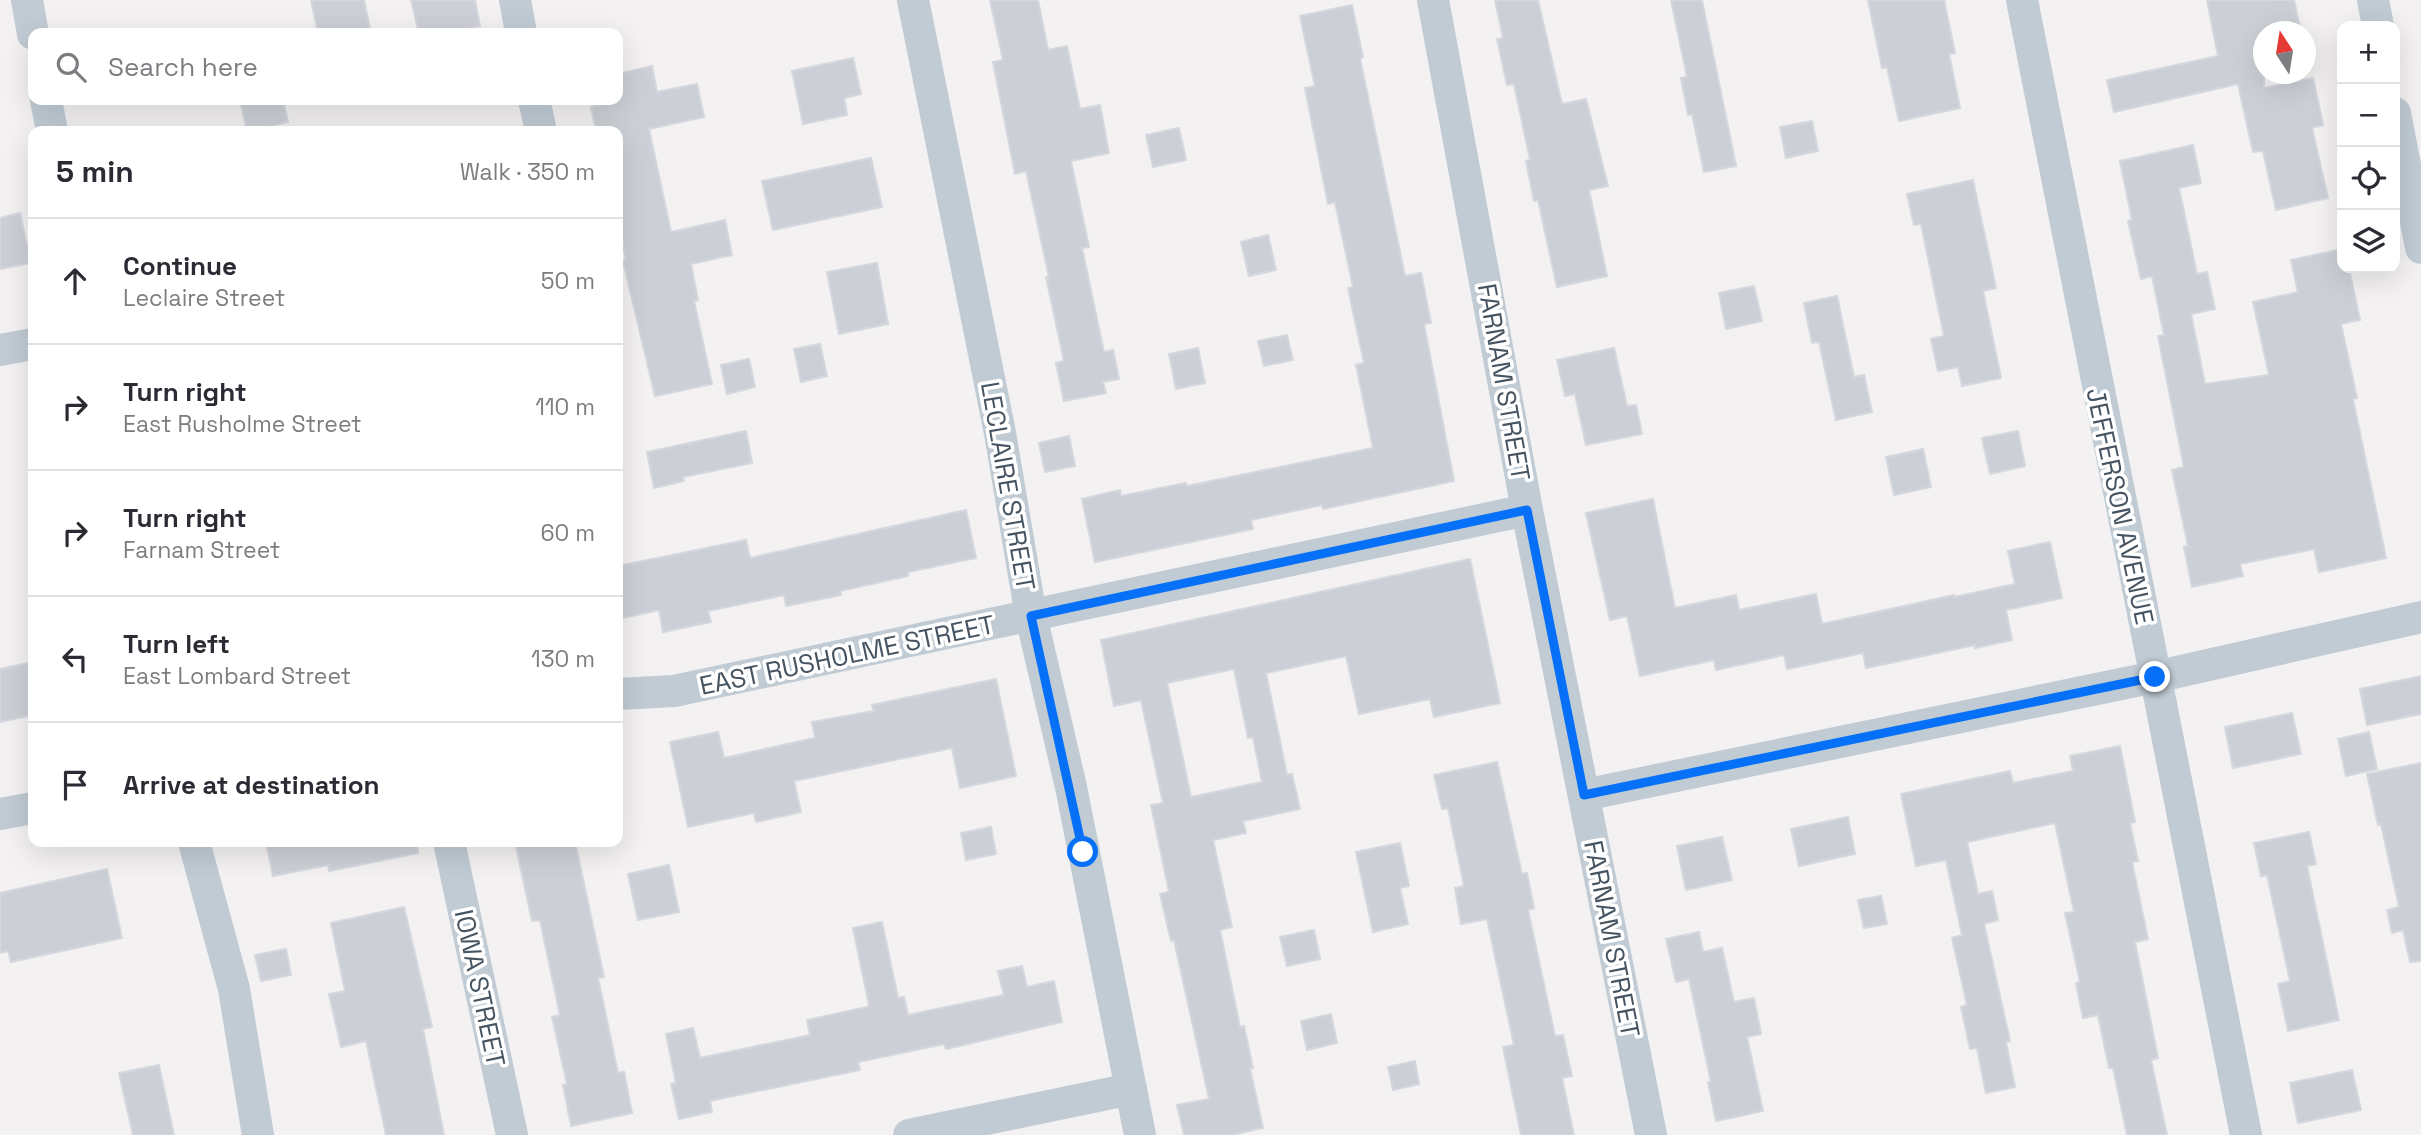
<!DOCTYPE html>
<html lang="en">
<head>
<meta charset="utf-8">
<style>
  body { margin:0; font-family:"Space Grotesk",sans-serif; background:#f2f2f3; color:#2b2b33 }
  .controls { position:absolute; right:21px; top:21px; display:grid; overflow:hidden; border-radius:14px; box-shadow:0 7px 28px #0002 }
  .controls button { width:63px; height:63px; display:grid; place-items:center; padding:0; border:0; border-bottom:2px solid #e1e1e2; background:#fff; color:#2b2b33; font:35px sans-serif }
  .compass { position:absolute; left:2253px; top:21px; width:63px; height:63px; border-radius:50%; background:#fff; box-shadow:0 7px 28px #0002; rotate:348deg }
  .stop { position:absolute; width:21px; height:21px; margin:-16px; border:5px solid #0670f8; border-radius:50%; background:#fff }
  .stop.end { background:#0670f8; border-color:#fff; box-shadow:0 2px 7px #0008 }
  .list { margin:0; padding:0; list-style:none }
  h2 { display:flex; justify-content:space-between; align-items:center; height:91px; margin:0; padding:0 28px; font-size:30px }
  h2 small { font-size:23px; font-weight:400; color:#7c7c81 }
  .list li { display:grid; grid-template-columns:46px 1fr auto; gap:21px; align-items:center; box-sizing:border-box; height:126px; padding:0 28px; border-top:2px solid #e1e1e2 }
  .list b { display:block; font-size:26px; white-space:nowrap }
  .list p { margin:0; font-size:23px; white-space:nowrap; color:#7c7c81 }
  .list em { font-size:23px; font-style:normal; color:#7c7c81 }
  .icon { flex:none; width:38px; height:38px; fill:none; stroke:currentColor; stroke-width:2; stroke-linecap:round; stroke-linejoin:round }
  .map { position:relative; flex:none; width:2421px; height:1135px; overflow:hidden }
  .search { position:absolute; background:#fff; box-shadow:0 7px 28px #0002; left:28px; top:28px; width:595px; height:77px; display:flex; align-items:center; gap:18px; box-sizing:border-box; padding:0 24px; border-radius:14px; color:#7c7c81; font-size:26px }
  .panel { position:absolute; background:#fff; box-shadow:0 7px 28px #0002; left:28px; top:126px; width:595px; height:721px; border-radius:14px }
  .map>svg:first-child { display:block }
  .building { fill:#ccd0d6; stroke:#d4d7dd; stroke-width:2; fill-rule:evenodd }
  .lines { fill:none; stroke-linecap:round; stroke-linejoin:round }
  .minor { stroke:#c0cbd4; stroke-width:32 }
  .route { stroke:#0670f8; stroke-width:9 }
  .labels { text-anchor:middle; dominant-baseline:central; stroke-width:7; stroke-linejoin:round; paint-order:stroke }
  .street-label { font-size:26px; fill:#465461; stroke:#fff }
</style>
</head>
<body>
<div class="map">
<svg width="2421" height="1135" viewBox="0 0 2421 1135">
  <rect width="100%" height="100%" fill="#f3f1f1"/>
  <g class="building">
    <path d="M311,0H364L371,33H318Z"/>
    <path d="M411,0H475L480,26L444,33H419Z"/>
    <path d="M990,0H1038L1048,50L1067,46L1080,109L1100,105L1109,153L1071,161L1089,247L1082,248L1104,352L1113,350L1119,379L1103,382L1106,393L1064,401L1056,363L1064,361L1046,277H1049L1026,171L1015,174L993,62L1003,60Z"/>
    <path d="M1495,0H1538L1562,104L1586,99L1608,186L1589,190L1607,276L1557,287L1538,200L1534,201L1526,161L1530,160L1514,84L1507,85L1497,39L1503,38Z"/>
    <path d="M1671,0H1702L1736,166L1704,172L1692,114L1688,115L1681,78L1687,77Z"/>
    <path d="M1868,0H1944L1955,53L1949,54L1960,108L1899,121L1887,67L1882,68Z"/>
    <path d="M2207,0H2294L2301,32H2264V88L2313,78L2323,125L2312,128L2328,198L2276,210L2263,151L2253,152L2238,84L2114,112L2107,80L2218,56Z"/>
    <path d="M1352,5L1363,57L1360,58L1405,276L1421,273L1431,323L1424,324L1454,481L1323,509L1322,505L1251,520L1253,529L1095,562L1082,499L1120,490L1121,496L1186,483L1187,486L1373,448L1356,365L1364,363L1348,288L1353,287L1335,202L1328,204L1305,88L1315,86L1300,16Z"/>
    <path d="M853,58L861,94L844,98L847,115L803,124L792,71Z"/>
    <path d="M652,66L657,92L697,84L704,117L649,129L671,232L725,220L732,255L691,264L698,300L694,301L712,384L655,396L623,261L626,260L618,220V131H596L591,107L605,104L604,100H618V74Z"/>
    <path d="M240,100H283L288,122L247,131Z"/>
    <path d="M1812,121L1818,151L1786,158L1780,127Z"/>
    <path d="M1179,128L1186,160L1153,167L1146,135Z"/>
    <path d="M2193,145L2201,183L2179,188L2197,274L2207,272L2215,309L2191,314L2205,384L2269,375L2253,302L2298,292L2291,260L2342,249V268H2349L2360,320L2341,324L2357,398L2353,399L2386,558L2319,572L2314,549L2240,564L2243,576L2192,587L2184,547L2188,546L2172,470L2184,467L2158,336L2164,335L2152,276L2141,279L2128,221L2132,220L2120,161Z"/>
    <path d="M871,158L882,207L773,230L762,181Z"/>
    <path d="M1973,180L1996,288L1983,291L2001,378L1962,386L1958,367L1938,371L1931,339L1944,336L1921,224L1914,225L1907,194Z"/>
    <path d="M20,213L31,263L0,269V218Z"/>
    <path d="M1268,235L1276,270L1249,276L1241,242Z"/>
    <path d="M877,263L888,324L839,334L827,272Z"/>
    <path d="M1754,286L1762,321L1726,329L1719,293Z"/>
    <path d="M1837,296L1854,377L1864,375L1872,412L1836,420L1819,342L1812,343L1804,303Z"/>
    <path d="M1287,335L1293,360L1264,366L1258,341Z"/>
    <path d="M820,344L827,376L801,382L794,349Z"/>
    <path d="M1198,348L1205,383L1176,389L1169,354Z"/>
    <path d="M1614,348L1627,406L1636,405L1642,434L1586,445L1575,394L1565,396L1557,360Z"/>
    <path d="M749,359L755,387L727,394L721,365Z"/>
    <path d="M746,431L752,463L683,477L684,481L654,488L647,452Z"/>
    <path d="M2018,431L2025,466L1990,474L1982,438Z"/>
    <path d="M1069,436L1075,466L1045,472L1039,443Z"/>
    <path d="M1923,449L1931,487L1894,495L1886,457Z"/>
    <path d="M1653,499L1675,608L1736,595L1739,610L1816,594L1822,624L1954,595V597L2015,584L2008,551L2050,542L2062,598L2006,610L2012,640L1975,648V645L1866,668L1863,653L1787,669L1784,655L1716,670L1714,660L1640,676L1627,616L1610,620L1586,513Z"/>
    <path d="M966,510L976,558L908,572V576L840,591L841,595L786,606L784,595L708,611L711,622L663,632L659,610L618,619V566L746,540L750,558Z"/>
    <path d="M1470,559L1500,703L1434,717L1430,699L1359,714L1346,656L1266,673L1287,775L1292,774L1300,809L1243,821L1246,833L1213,840L1232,927L1220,930L1240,1027L1244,1026L1253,1068H1250L1263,1128L1231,1135H1184L1177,1105L1209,1099L1174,940L1171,941L1160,894L1169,892L1151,805L1163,803L1141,700L1114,706L1101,640ZM1234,669L1248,738L1253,737L1262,782L1191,797L1167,683Z"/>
    <path d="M33,662V715L0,722V669Z"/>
    <path d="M2421,676V714L2367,725L2360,689Z"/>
    <path d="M996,679L1016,776L960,788L952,748L794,781L801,812L756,822L754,813L688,827L670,742L718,732L724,758L815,738L812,722L874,711L872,705Z"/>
    <path d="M2292,713L2301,754L2233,768L2225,727Z"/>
    <path d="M2369,732L2377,769L2346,776L2338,739Z"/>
    <path d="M2120,746L2135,822L2130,823L2138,861L2132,862L2148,939L2135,942L2158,1058L2151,1060L2167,1135H2127L2113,1068H2109L2098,1015L2083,1018L2076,983L2080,982L2065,913L2074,912L2055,823L1967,842L1978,894L1992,891L1998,920L1984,924L2010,1041L2006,1042L2015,1087L1986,1093L1977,1048L1970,1049L1961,1007L1967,1005L1952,938L1962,935L1946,860L1916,866L1901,794L2010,771L2013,783L2073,771L2070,756Z"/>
    <path d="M1497,762L1522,874L1527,873L1534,908L1528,910L1555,1036L1563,1035L1572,1076L1562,1078L1574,1135H1521L1503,1047L1514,1045L1487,919L1461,924L1455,888L1464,886L1448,808L1442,809L1434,775Z"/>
    <path d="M2421,763V961L2410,962L2403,930L2392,933L2387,910L2399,907L2381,824L2378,825L2367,774Z"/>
    <path d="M1848,817L1855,854L1799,866L1791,829Z"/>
    <path d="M991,827L996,854L966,860L961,833Z"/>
    <path d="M2309,832L2316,864L2307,866L2339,1020L2288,1031L2278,984L2290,981L2267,875L2261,876L2254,843Z"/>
    <path d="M1722,837L1732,880L1686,890L1677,846Z"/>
    <path d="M266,842H417L418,853L329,871L328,865L273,876Z"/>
    <path d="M515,842H575L604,977L598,978L618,1073L624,1072L632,1113L571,1126L563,1085L567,1084L552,1017L560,1015L540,920L532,921Z"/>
    <path d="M1400,843L1409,886L1400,888L1408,924L1373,932L1356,852Z"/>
    <path d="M669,865L679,912L638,920L628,874Z"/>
    <path d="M107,869L122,938L11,962L8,951L0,953V893Z"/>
    <path d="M1881,896L1887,924L1864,928L1858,900Z"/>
    <path d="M404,907L432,1027L423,1029L444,1135H386L366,1041L341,1047L329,994L345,991L331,923Z"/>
    <path d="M882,922L898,998L904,997L908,1015L1004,995L998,971L1022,966L1027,987L1054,981L1062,1022L946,1049L944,1044L858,1062L860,1070L710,1101L712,1112L679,1119L671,1084L676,1083L666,1034L693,1028L700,1058L810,1035L807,1020L867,1007L869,1005L853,928Z"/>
    <path d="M1314,930L1320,959L1287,966L1280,937Z"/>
    <path d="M1699,932L1703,952L1722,948L1734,1002L1754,998L1761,1034L1747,1037L1763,1111L1716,1121L1708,1082H1711L1689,979L1676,982L1666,939Z"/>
    <path d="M286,949L291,975L261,981L255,955Z"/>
    <path d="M1331,1014L1337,1043L1307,1050L1301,1021Z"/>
    <path d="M1415,1061L1419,1084L1393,1090L1388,1067Z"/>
    <path d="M159,1065L174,1135H133L119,1073Z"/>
    <path d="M2352,1070L2361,1110L2298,1123L2290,1083Z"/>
  </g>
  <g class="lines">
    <g class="minor">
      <path d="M27,0L33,34"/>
      <path d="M515,0L521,33"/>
      <path d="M913,0L1000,433L1031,616L1071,787L1140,1135"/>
      <path d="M1433,0L1527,510L1651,1135"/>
      <path d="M2022,0C2094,379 2171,757 2246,1135"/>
      <path d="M2373,0L2378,26"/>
      <path d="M46,100L52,131"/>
      <path d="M534,100L541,131"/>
      <path d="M2395,113L2421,248"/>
      <path d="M0,350L33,344"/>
      <path d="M618,694L674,691L1527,510"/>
      <path d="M1584,795L2155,677L2421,617"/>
      <path d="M0,814L33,808"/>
      <path d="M194,842L234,989L258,1135"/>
      <path d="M449,842L512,1135"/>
      <path d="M909,1135L1131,1089"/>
    </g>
  </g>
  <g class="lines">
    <path class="route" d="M1083,852L1031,616L1527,510L1584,795L2155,677"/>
  </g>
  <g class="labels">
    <g class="street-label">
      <text transform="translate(1504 382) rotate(80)">FARNAM STREET</text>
      <text transform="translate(1008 486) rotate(80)">LECLAIRE STREET</text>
      <text transform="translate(2120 506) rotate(78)">JEFFERSON AVENUE</text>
      <text transform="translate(847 655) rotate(-12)">EAST RUSHOLME STREET</text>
      <text transform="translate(1612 939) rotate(79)">FARNAM STREET</text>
      <text transform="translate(480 988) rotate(78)">IOWA STREET</text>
    </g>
  </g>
</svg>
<div class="controls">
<button>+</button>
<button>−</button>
<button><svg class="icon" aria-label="locate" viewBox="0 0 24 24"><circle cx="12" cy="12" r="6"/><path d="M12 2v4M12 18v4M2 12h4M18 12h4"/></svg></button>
<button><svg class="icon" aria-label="layers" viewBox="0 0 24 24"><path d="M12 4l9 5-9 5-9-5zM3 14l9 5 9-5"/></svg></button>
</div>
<svg class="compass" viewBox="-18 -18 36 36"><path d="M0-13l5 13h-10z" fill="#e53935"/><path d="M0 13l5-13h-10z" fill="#7c7c81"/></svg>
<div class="stop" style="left:1083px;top:852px"></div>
<div class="stop end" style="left:2155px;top:677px"></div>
<div class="search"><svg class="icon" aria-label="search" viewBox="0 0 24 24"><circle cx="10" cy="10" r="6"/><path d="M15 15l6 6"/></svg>Search here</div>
<section class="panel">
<h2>5 min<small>Walk · 350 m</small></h2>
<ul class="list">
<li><svg class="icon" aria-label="ahead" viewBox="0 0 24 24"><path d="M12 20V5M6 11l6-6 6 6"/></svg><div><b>Continue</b><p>Leclaire Street</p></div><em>50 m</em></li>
<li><svg class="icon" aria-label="right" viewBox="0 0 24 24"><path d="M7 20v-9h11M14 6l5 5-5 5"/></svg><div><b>Turn right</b><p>East Rusholme Street</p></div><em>110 m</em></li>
<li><svg class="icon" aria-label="right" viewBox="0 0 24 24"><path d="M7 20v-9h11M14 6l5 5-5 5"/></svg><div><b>Turn right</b><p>Farnam Street</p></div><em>60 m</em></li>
<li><svg class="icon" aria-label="left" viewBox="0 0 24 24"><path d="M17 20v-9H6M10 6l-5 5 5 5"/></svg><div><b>Turn left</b><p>East Lombard Street</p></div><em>130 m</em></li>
<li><svg class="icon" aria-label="arrive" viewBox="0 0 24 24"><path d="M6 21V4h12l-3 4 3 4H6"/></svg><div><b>Arrive at destination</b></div></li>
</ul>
</section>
</div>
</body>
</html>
